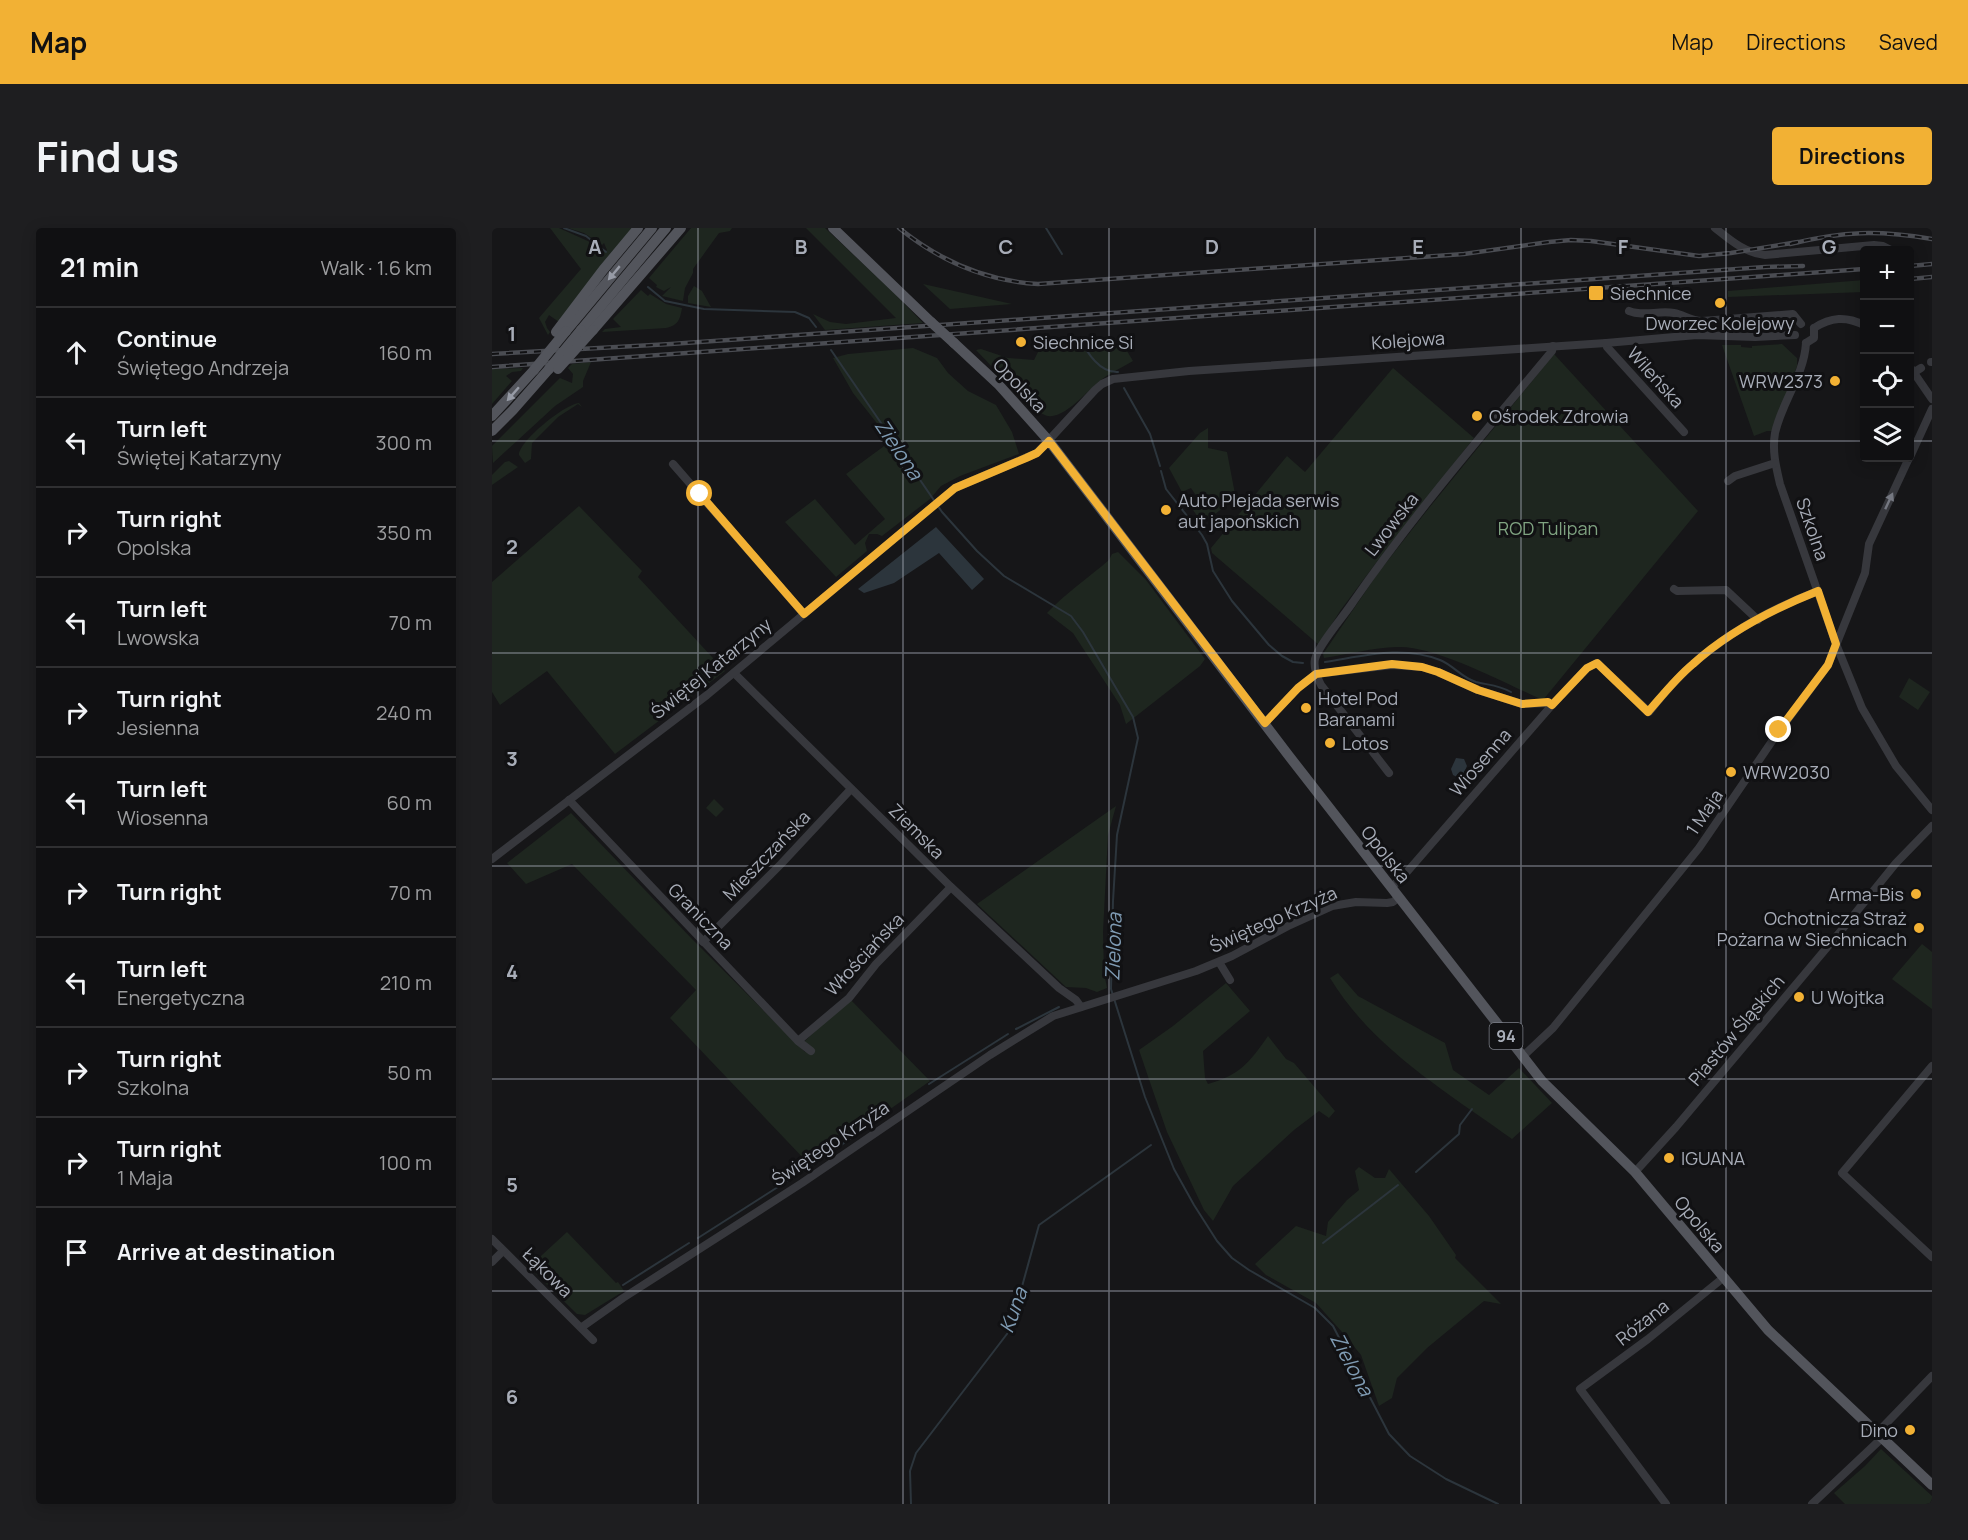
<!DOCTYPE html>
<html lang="en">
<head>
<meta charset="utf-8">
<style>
  body { margin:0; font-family:Manrope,sans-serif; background:#1e1e20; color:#f1f3f6 }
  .controls { position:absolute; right:18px; top:18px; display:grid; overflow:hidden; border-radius:6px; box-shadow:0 3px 15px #0003 }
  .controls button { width:54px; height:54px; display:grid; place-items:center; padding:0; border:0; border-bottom:2px solid #303032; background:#101012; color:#f1f3f6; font:30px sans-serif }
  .stop { position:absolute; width:18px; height:18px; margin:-14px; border:4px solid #f2b134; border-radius:50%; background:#fff }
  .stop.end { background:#f2b134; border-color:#fff; box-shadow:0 2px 6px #0008 }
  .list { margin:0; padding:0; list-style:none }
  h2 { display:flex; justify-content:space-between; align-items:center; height:78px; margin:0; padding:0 24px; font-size:26px }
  h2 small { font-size:20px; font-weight:400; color:#9c9d9f }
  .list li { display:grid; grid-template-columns:39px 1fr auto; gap:18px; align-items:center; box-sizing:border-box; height:90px; padding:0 24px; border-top:2px solid #303032 }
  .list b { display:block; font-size:22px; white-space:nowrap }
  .list p { margin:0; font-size:20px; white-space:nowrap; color:#9c9d9f }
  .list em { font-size:20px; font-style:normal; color:#9c9d9f }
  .icon { flex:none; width:33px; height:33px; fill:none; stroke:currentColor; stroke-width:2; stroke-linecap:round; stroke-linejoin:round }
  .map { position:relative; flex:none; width:1440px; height:1276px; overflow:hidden; border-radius:6px }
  header { display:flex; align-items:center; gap:36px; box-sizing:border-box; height:84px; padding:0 30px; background:#f2b134; color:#111 }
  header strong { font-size:28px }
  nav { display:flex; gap:33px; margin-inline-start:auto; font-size:21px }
  .intro { display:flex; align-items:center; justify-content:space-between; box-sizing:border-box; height:144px; padding:0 36px }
  h1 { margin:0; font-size:42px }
  .button { padding:15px 27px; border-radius:6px; background:#f2b134; color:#111; font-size:21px; font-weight:700 }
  main { display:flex; gap:36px; padding:0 36px }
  aside { flex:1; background:#101012; border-radius:6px; box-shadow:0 3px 15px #0003 }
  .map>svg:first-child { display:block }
  .green { fill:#1e261f }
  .water { fill:#2c353c }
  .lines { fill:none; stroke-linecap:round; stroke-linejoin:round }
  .stream { stroke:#2c353c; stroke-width:2 }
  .minor { stroke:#37383d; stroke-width:8 }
  .major { stroke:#53555c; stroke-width:10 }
  .rail-casing { stroke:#4a4c52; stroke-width:4.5 }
  .rail { stroke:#111113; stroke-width:2; stroke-dasharray:7; stroke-linecap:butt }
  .major-bridge { stroke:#53555c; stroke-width:10 }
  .oneway { fill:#979ba6 }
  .oneway2 { fill:#757881 }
  .route { stroke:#f2b134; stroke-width:8 }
  .grid { fill:none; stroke:#a8adb8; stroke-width:1.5; stroke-opacity:0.55 }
  .poi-dot { fill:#f2b134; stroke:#111113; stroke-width:2 }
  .labels { text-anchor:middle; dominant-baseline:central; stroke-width:6; stroke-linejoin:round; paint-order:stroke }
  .shield { fill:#111113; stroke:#7b7e86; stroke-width:1.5 }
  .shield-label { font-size:16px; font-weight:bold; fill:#a8adb8 }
  .poi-label { font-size:18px; fill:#a8adb8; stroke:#111113; text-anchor:start }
  .street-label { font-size:18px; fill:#a8adb8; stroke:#111113 }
  .park-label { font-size:18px; fill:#7fa381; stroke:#111113 }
  .water-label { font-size:20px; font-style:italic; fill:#7f9bb3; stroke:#111113 }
  .grid-label { font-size:20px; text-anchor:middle; font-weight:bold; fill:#a8adb8; stroke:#111113; stroke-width:6; stroke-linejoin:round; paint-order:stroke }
</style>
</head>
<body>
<header>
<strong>Map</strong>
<nav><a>Map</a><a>Directions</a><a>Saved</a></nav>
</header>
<div class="intro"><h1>Find us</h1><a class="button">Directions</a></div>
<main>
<aside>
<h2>21 min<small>Walk · 1.6 km</small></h2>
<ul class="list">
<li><svg class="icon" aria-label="ahead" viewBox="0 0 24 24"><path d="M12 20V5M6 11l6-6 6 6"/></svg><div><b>Continue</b><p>Świętego Andrzeja</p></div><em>160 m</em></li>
<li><svg class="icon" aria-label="left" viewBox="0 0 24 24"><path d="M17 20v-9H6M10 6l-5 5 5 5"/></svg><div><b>Turn left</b><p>Świętej Katarzyny</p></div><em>300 m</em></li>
<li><svg class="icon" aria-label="right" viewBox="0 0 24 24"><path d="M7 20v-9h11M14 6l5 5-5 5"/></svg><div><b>Turn right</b><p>Opolska</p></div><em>350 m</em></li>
<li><svg class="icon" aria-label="left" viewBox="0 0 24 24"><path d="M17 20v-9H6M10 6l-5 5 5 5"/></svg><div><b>Turn left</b><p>Lwowska</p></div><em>70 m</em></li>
<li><svg class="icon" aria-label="right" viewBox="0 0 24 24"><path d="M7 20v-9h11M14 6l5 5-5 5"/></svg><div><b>Turn right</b><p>Jesienna</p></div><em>240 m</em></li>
<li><svg class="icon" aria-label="left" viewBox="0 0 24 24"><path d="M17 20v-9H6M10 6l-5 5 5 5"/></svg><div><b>Turn left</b><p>Wiosenna</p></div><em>60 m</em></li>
<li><svg class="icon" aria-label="right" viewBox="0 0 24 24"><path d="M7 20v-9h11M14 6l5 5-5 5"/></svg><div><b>Turn right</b></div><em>70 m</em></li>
<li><svg class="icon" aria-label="left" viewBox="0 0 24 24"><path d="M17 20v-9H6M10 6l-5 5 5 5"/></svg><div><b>Turn left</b><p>Energetyczna</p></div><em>210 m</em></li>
<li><svg class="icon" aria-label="right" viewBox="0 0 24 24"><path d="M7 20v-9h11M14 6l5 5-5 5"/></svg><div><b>Turn right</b><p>Szkolna</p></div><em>50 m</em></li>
<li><svg class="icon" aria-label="right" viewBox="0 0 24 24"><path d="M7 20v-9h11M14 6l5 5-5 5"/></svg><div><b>Turn right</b><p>1 Maja</p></div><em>100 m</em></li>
<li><svg class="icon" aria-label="arrive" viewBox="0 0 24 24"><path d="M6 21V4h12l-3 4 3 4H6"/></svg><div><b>Arrive at destination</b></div></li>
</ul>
</aside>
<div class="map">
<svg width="1440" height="1276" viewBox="0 0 1440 1276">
  <rect width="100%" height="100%" fill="#161618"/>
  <g class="green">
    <path d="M58,0H67L98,14L97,17L109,26L115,22L112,15L110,17L92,5L76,0H141L67,94L57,87L53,94L55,100L58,104L56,107L47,90L89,41Z"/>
    <path d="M199,0H240L238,3L227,5L201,41V45L193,60L191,73L170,68L179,59L172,63L164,59L165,57L157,50Z"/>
    <path d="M314,0H333L402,65L431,95L333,102L321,86L338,94L354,96L404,90Z"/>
    <path d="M1372,52V64L1236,69V63Z"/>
    <path d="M431,56L520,76L458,81Z"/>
    <path d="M202,58L210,63L219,79L196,75V68Z"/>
    <path d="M149,62L156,68L158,66L174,76L190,80C188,91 187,97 174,100L110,104L113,101L129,99L121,91Z"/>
    <path d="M1285,93L1287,99L1286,101L1258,100L1247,96L1261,94L1262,98L1285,96Z"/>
    <path d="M573,112H612L632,118L641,133C633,138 624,142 616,147C600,156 575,191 556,188C542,186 496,134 484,122L489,121L516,130L542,132L548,120Z"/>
    <path d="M1290,116L1305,130V138L1281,203H1275L1262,208L1230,117H1249V119L1260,120V118Z"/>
    <path d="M421,120L445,130L456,145L476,163L504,177L520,204L527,226L468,248L449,258L438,271L390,308L385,306H377L373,315L375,323L344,349L293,294L323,271L363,317L393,291L354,246L399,213L361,165L341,130L356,126Z"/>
    <path d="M1062,126L1206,283L1051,472C1014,456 943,417 905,419C881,420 856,426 832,430L831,426L886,345L937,280Z"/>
    <path d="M99,134L91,153V159L63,178L1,235L0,218L68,150L80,155L81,146L76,140L80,136Z"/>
    <path d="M31,140L29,143L20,144L14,148L20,153L0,176V141Z"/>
    <path d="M901,140L982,210L893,323L848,383L827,417L720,325L719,320L795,228L813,244Z"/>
    <path d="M87,175L90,179L86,176L66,189L40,215L39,231L33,235L27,227C27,213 73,176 87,175Z"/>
    <path d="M716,200V220L735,224L743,266L733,278L711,296L701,282L707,272L699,260L690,264L677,240L708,205Z"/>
    <path d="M17,233L26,239L0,257V247L13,234Z"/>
    <path d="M87,278L150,343L146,349L233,443L123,526L55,443L8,477L0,464V354Z"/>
    <path d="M626,324L654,352L713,431L708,438L634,496L628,477L581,405L555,385C574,365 596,350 617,332L620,326Z"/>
    <path d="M1417,450L1438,464L1426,482L1407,469Z"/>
    <path d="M222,571L232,581L224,589L214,580Z"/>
    <path d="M624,578L616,607L611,704L612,744L615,760L605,764L594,760L574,759L485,676Z"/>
    <path d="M79,585L201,712L313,824V813L357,770L438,853L377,896L374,894L315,934L178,790L204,762L80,636L34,656L15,635Z"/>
    <path d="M1430,716L1440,724V781L1400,751Z"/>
    <path d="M846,745L866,768L953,815L961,842L997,867L1027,840L1060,875L1020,911C955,864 881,821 838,750Z"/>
    <path d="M734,755L758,783L711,823L713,850L716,856C748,847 757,835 776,808L794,831L802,835L843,883L837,890L827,883L802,902L741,958L721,993L712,982L675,904L647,822L681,798Z"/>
    <path d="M867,939L883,950H893L897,941L937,988L964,1027L963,1030L1009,1076L992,1073L935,1120L905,1150L900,1170L887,1178L869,1127L850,1104L824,1075L774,1047L763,1036L804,998L834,1008L836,994L855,972L867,962L863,943Z"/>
    <path d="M75,1004L124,1055L126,1054L132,1063L93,1087L85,1086L37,1039Z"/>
    <path d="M1389,1221L1440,1268V1276H1353L1342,1265L1373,1238Z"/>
  </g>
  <g class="water">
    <path d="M444,299L492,351L480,362L447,325L402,355L372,365L366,361Z"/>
    <path d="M964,530L972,531L975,538L972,545L965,549L961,547L959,541Z"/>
  </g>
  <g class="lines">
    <g class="stream">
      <path d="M72,0L94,8L114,24"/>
      <path d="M554,0L570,26"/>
      <path d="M156,59L173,73L212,81L303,84L317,90L324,99"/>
      <path d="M588,110C595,125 608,145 626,144"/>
      <path d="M339,122L450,284L485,323L512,348L579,388L591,404L641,489L646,510L625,607L621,673L619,761L653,869L682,941L702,977L725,1013L740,1030L757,1042L823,1080L841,1098L897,1206L918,1228L954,1251L1006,1276"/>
      <path d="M632,160L658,206L668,238"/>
      <path d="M669,243L674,261L710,307L715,316L721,343L740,373L777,417L790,428L801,434L811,435"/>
      <path d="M833,434C872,428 910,417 948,432C961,437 970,450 984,454C996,457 1007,457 1019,464"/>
      <path d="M524,801L567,779"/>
      <path d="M437,856L516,806"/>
      <path d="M330,931L363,907"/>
      <path d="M924,944L967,906L968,897L980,881"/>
      <path d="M206,1010L322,936"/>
      <path d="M831,1015L906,957"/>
      <path d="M131,1057L197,1015"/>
      <path d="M419,1276L418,1243L424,1225L518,1102L547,997L659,917"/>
    </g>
    <g class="minor">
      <path d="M1223,0C1238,12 1253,25 1273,27L1382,17L1391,18L1399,22"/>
      <path d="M1137,83C1152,89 1166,82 1182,85C1192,87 1199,93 1210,93L1301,86L1309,96"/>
      <path d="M1322,100C1339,89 1354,88 1372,97"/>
      <path d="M1114,115L1115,119L1192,204"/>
      <path d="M1314,115C1312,148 1290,173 1283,205C1280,223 1284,239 1288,256L1344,416L1370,480L1404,538L1440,582"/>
      <path d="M1314,115L1322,110V100"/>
      <path d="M1439,134H1440"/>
      <path d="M1418,139L1440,171"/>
      <path d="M1421,145L1429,140"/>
      <path d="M1418,229L1440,181"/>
      <path d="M181,236L312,386"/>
      <path d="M1236,253L1243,248L1283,235"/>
      <path d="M1182,361L1185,363L1234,362L1266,392"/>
      <path d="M242,445L459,659L567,760L584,772L589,779"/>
      <path d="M773,495L806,460L824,446L900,437L930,439L946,444L986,462L1030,476L1056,475L1060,477"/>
      <path d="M897,545L829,457C825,449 821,440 823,431C827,416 852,388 861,374C922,286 992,205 1060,123L1061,118"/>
      <path d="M77,572L306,813L319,823"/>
      <path d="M0,631L215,467L463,260L545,225L603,162L610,156L621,151L697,143L1114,115L1205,107L1263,109L1303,107"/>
      <path d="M899,659L908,652L1060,477L1095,440L1105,435L1157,484C1170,468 1184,450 1201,436C1236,405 1281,380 1326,363"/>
      <path d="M211,714L289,636L359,561"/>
      <path d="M727,734L738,752"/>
      <path d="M306,813L357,770L384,736L459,659"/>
      <path d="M1030,829L1061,800L1207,620L1287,503L1336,437L1373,345L1377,316L1417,230"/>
      <path d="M1440,838L1350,945L1440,1029"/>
      <path d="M1143,944L1184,899L1348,704L1404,635L1440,598"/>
      <path d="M0,1011L101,1112"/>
      <path d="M0,1034L11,1023"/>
      <path d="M90,1099L131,1070L310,955L498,827L561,788L704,743L740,728L798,697L840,678L864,674L895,675L901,674L907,669"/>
      <path d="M1385,1205L1440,1148"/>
      <path d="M1174,1276L1088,1161L1156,1111L1231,1050"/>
      <path d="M1320,1276L1390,1210"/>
    </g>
    <g class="major">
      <path d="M341,0L439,94"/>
      <path d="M89,102L174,0"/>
      <path d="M101,102L189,0"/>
      <path d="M74,103L160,0"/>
      <path d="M64,104L111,42L146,0"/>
      <path d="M462,115L506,156L557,213L797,528L1050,853L1143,944L1276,1102L1440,1257"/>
      <path d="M0,188L42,142"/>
      <path d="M0,203L21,182L57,141"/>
    </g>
    <defs>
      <g id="rail">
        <path d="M407,0C448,33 493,53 546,56L972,26L1057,14L1079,12L1099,13L1207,28L1239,25L1306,14"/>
        <path d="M1298,16C1352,3 1385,2 1440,11"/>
        <path d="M1418,38L1440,36"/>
        <path d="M1418,51L1440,49"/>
        <path d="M0,126L179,116L1273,39L1311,38"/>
        <path d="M0,139L1372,41"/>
      </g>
    </defs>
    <use href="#rail" class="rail-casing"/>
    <use href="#rail" class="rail"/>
    <g class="major-bridge">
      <path d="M439,94L462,115"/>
      <path d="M57,141L89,102"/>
      <path d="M66,141L101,102"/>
      <path d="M42,142L74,103"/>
    </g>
  </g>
  <defs><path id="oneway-solid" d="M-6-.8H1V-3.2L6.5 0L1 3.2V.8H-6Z" transform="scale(1.5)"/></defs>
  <g class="oneway">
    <use href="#oneway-solid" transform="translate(122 45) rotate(130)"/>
    <use href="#oneway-solid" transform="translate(21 166) rotate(131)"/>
  </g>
  <use class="oneway2" href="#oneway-solid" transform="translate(1397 273) rotate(-65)"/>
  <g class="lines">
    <path class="route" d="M208,266L312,386L463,260L534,230L545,225L557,213L773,495L806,460L824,446L900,436L930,439L946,444L986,462L1030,476L1056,474L1060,477L1095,440L1105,435L1156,484C1170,468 1184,450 1201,436C1236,404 1281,381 1326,363L1344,416L1336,437L1287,502"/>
  </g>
  <path class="grid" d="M206,0V1276M411,0V1276M617,0V1276M823,0V1276M1029,0V1276M1234,0V1276M0,213H1372M1418,213H1440M0,425H1440M0,638H1440M0,851H1440M0,1063H1440"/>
  <g class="poi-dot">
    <rect x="1096" y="57" width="16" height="16" rx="3"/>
    <circle cx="1228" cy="75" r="6"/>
    <circle cx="529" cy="114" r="6"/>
    <circle cx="1343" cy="153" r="6"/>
    <circle cx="985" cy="188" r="6"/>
    <circle cx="674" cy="282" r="6"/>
    <circle cx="814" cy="480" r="6"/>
    <circle cx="838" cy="515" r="6"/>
    <circle cx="1239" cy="544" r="6"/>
    <circle cx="1424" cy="666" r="6"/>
    <circle cx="1427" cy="700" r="6"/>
    <circle cx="1307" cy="769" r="6"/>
    <circle cx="1177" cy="930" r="6"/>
    <circle cx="1418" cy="1202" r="6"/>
  </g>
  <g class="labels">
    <rect class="shield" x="997.5" y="795" width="33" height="26" rx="4.5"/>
    <g class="shield-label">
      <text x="1014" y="808">94</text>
    </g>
    <g class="poi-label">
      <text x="1118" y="65">Siechnice</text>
      <text x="1228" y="95" text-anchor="middle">Dworzec Kolejowy</text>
      <text x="541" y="114">Siechnice Si</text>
      <text x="1331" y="153" text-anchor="end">WRW2373</text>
      <text x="997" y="188">Ośrodek Zdrowia</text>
      <text x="686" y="272">Auto Plejada serwis<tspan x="686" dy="21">aut japońskich</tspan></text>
      <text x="826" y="470">Hotel Pod<tspan x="826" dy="21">Baranami</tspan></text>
      <text x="850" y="515">Lotos</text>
      <text x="1251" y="544">WRW2030</text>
      <text x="1412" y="666" text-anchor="end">Arma-Bis</text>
      <text x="1415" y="690" text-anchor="end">Ochotnicza Straż<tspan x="1415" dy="21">Pożarna w Siechnicach</tspan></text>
      <text x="1319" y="769">U Wojtka</text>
      <text x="1189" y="930">IGUANA</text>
      <text x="1406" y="1202" text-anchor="end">Dino</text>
    </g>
    <g class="street-label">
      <text transform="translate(916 112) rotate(-4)">Kolejowa</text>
      <text transform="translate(1164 149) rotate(48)">Wileńska</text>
      <text transform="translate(528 157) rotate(46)">Opolska</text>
      <text transform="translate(899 296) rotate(-52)">Lwowska</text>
      <text transform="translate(1321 301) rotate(71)">Szkolna</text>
      <text transform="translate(219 440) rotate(-39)">Świętej Katarzyny</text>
      <text transform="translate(988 534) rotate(-49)">Wiosenna</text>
      <text transform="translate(1212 584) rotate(-56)">1 Maja</text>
      <text transform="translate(425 603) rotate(45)">Ziemska</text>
      <text transform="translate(894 626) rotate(52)">Opolska</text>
      <text transform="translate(274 627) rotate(-46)">Mieszczańska</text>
      <text transform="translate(209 688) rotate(46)">Graniczna</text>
      <text transform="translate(781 691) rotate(-24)">Świętego Krzyża</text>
      <text transform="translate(372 726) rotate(-47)">Włościańska</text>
      <text transform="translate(1244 802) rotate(-50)">Piastów Śląskich</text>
      <text transform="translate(338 915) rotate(-34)">Świętego Krzyża</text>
      <text transform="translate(1208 996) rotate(50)">Opolska</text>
      <text transform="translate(56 1044) rotate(45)">Łąkowa</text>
      <text transform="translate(1150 1094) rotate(-38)">Różana</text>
    </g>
    <g class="park-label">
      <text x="1056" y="300">ROD Tulipan</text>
    </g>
    <g class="water-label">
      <text transform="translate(407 221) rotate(56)">Zielona</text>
      <text transform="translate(621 719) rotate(-88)">Zielona</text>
      <text transform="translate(521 1082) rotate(-70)">Kuna</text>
      <text transform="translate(860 1136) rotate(62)">Zielona</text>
    </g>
  </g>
  <g class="grid-label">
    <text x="103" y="26">A</text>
    <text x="309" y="26">B</text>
    <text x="514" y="26">C</text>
    <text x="720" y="26">D</text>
    <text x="926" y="26">E</text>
    <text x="1131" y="26">F</text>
    <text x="1337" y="26">G</text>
    <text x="20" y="113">1</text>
    <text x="20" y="326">2</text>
    <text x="20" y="538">3</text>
    <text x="20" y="751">4</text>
    <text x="20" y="964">5</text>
    <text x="20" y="1176">6</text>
  </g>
</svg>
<div class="controls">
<button>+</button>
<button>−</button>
<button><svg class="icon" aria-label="locate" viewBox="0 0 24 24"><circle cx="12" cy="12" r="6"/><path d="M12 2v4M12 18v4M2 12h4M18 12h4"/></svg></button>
<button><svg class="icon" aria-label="layers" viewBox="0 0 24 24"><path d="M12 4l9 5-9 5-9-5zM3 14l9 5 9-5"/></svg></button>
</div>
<div class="stop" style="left:208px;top:266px"></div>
<div class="stop end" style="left:1287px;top:502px"></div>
</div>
</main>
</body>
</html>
